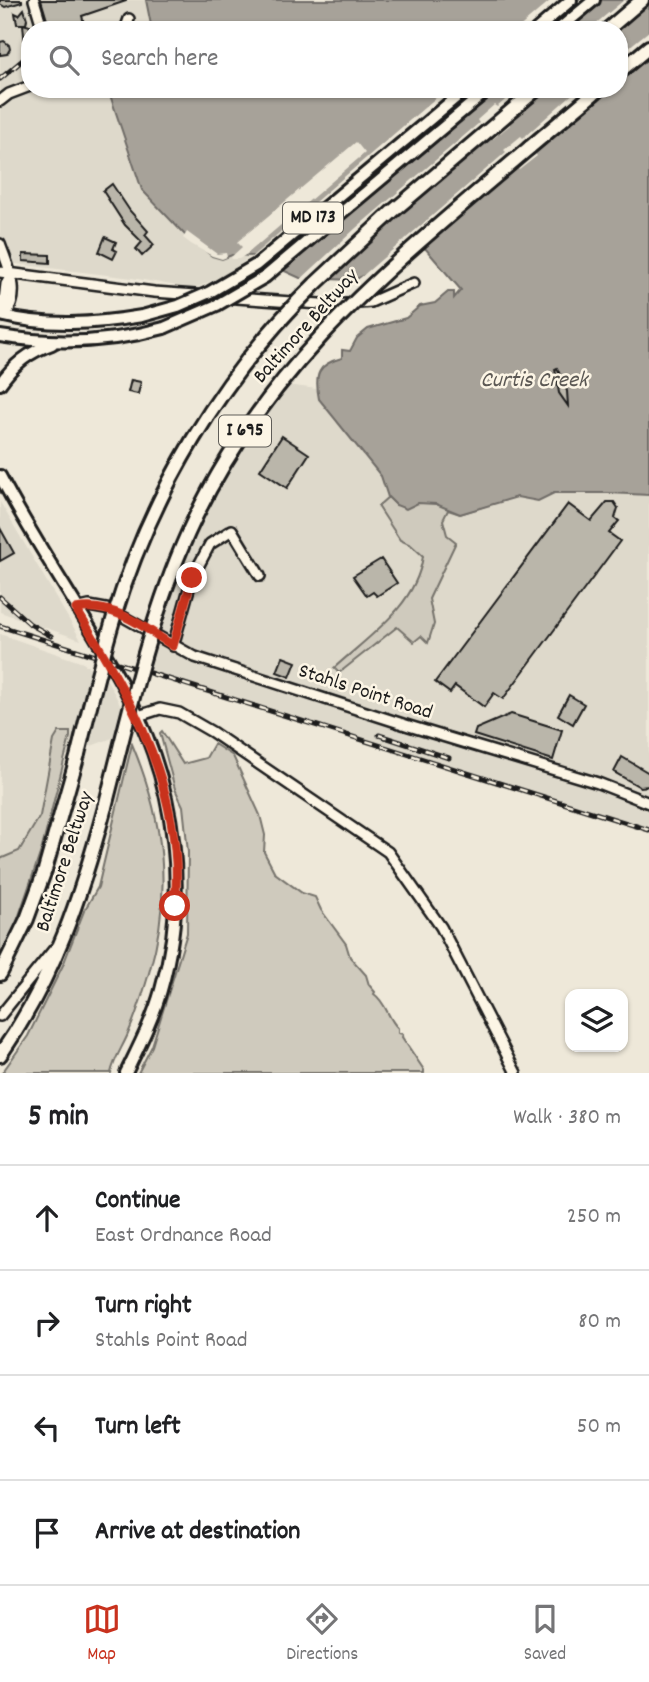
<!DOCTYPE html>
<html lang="en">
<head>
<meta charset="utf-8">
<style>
  body { margin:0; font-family:Dekko,sans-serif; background:#f2f2f2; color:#202124 }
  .controls { position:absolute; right:21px; bottom:21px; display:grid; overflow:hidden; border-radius:14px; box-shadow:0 2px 5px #0004 }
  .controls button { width:63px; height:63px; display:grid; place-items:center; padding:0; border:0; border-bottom:2px solid #e0e0e0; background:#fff; color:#202124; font:35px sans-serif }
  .stop { position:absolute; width:21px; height:21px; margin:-16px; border:5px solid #c8321e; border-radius:50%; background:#fff }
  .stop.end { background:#c8321e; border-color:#fff; box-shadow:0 2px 7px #0008 }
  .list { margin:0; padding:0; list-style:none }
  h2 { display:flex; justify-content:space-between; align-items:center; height:91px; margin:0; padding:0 28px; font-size:30px }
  h2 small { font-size:23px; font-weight:400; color:#757577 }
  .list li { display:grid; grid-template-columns:46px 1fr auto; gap:21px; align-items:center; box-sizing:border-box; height:105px; padding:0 28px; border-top:2px solid #e0e0e0 }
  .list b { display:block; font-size:26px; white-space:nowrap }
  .list p { margin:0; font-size:23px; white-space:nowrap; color:#757577 }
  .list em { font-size:23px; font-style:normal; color:#757577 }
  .icon { flex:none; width:38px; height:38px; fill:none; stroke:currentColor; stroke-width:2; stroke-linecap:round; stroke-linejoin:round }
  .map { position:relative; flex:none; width:649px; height:1073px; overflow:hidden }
  .search { position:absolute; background:#fff; box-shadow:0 2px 5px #0004; left:21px; right:21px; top:21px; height:77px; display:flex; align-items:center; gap:18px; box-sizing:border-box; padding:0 24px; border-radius:28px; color:#757577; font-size:26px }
  .sheet { height:511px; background:#fff }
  nav { display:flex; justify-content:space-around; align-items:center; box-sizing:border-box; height:98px; border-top:2px solid #e0e0e0; background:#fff; font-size:19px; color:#757577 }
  nav a { display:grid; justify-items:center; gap:4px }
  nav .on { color:#c8321e }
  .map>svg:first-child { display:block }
  .built { fill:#ded9cb }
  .green { fill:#cfcabd; stroke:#76736c; stroke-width:2 }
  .water { fill:#a7a299; stroke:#6f6c67; stroke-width:2 }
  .pier { fill:#eee8d9 }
  .building { fill:#bab6aa; stroke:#1c1c1c; stroke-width:2 }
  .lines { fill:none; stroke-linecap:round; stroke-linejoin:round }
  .minor-casing { stroke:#1c1c1c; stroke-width:14 }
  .major-casing { stroke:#1c1c1c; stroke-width:16 }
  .highway-casing { stroke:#1c1c1c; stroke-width:18 }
  .minor { stroke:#fcf5e5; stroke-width:9 }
  .major { stroke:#fcf5e5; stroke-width:10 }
  .highway { stroke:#fcf5e5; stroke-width:12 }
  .rail-casing { stroke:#1c1c1c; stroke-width:5 }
  .rail { stroke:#fcf5e5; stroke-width:2.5; stroke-dasharray:8; stroke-linecap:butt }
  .major-bridge-casing { stroke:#1c1c1c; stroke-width:16; stroke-linecap:butt }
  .highway-bridge-casing { stroke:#1c1c1c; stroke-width:18; stroke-linecap:butt }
  .major-bridge { stroke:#fcf5e5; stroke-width:10 }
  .highway-bridge { stroke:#fcf5e5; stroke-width:12 }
  .route { stroke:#c8321e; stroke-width:9 }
  .labels { text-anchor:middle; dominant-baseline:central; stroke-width:5; stroke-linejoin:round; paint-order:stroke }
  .shield { fill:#fcf5e5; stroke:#5f5d58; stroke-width:2 }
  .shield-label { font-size:19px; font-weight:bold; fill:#1c1c1c }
  .street-label { font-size:21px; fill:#1c1c1c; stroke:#fcf5e5 }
  .water-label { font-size:23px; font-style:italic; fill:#5b5854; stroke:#fcf5e5 }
</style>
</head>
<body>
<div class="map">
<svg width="649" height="1073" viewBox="0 0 649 1073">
  <rect width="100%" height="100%" fill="#eee8d9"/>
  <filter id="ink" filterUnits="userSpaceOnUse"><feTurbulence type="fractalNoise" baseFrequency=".0143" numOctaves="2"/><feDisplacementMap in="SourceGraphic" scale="14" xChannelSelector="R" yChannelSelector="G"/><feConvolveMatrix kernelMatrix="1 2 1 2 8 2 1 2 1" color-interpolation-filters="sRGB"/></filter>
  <g filter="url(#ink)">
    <g class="built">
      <path d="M0,0H146L152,30H30V89H108L142,190L185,235L222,259L232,255L252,256L226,274L194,289L132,278L0,262Z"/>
      <path d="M279,384L317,389L319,399L334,420L363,451L381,476L388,497L436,504L460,514L517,497L538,501L554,493H611L649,495V830L145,673L188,534Z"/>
      <path d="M0,502L81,640L0,612Z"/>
      <path d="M0,634L83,663L107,680L134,730L59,758L46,806L0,883Z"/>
    </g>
    <g class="green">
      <path d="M414,475L482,507L460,514L448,510L443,520L447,535L456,542L429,599L434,624L428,643L421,636L414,642L397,627L339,673L334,668C369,636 416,606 423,556L411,545L400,540L378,506L388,497L396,505Z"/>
      <path d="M162,731L183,764L206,758L214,744L233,756L260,815L265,835L264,852L275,873L302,893L315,897L321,910L346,944L350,957L366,975L369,985L375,992L374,994C386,1002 388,1019 398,1028V1033L403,1034L402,1037L424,1070V1073H138L152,1046L187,933L188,852L183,806L175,789L160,733Z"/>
      <path d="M59,732H70V737L42,848L11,939L0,956V859L19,851L40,816L54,740Z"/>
      <path d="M132,744C164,820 173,893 149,973C143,994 136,1015 128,1034C122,1048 114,1059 111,1073H2L28,1036L63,965L84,911L98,887Z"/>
    </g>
    <path class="water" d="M146,0H649V495L608,493H554L538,501L517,497L460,514L436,504L418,503L406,509L396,505L388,497L381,476L319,399C314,374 318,364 342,358V350L350,351L357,338L368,329L406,318L420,306L435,303L448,292H454V298L461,290L425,248L354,280L300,278L252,256L232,255L222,259L212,256L185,235L142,190L108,89H619V30H152Z"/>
    <g class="pier">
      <path d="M551,0H599L565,30H516Z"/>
      <path d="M624,0H649L614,30H588Z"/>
      <path d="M649,31V54L619,79V55Z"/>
      <path d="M446,89H496L279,272L249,259Z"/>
      <path d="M518,89H544L508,121L510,125L493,139L490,136L397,214L322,282L299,281L356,228L479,123L477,120L494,105L497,107Z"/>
      <path d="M578,89H614L600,100L598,98L534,152L537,156L519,170L516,167L387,270L353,284L506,152L504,150L521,136L523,138Z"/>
      <path d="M356,142L365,153L247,254L239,259H232L231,257L242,247L237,242Z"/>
      <path d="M187,232L217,254L226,253L227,257L222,259L212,256L191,244L183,238Z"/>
    </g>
    <g class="building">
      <path d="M0,0H22V2L5,7L0,4Z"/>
      <path d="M41,0H126V1L82,16L86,30H50Z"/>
      <path d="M24,9L27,19L26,24H23L30,26V46L25,47L23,24H17L15,13L19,15Z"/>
      <path d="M4,41L9,45L10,49L7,54L0,55V42Z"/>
      <path d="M112,184L130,211L148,231L145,235L154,245L142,256L136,249L142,242L125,225L103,191Z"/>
      <path d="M105,237L116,242L113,249L117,251L113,259L99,252Z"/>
      <path d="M23,254L50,255V263L23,261Z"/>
      <path d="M557,368L567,391L568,406L559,393L555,369Z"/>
      <path d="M131,380L141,382L138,394L128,392Z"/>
      <path d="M282,436L309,454L287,488L260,470Z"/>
      <path d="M607,502H614L618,508L615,518L619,521L609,533L620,541L503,699L494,693L484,707L455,686L450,693L435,682L568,504L591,521Z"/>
      <path d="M0,528L14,553L0,561Z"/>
      <path d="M381,559L397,583L377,596L373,592L367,596L353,576Z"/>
      <path d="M283,657L296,662L290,677L277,672Z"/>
      <path d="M569,695L584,704L573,724L558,715Z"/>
      <path d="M511,714L562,730L553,760L474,735L476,729Z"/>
      <path d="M622,757L649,773V786L640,787L614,772Z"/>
    </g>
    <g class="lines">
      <defs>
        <g id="minor">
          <path d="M34,0L43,30"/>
          <path d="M125,30L129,19"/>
          <path d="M0,101L9,94L30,86"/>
          <path d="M0,244C9,269 22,293 5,316"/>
          <path d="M0,272L154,292L334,305L371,302L414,283"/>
          <path d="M6,313L3,309L6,284L12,274"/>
          <path d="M76,609L89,606L111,610L195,657L409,726L598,783L649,803"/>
          <path d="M173,646L192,578L210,544L232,530L260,576"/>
          <path d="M138,716L160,709L179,713L212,732L388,852L441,927L516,1073"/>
          <path d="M0,1016L55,948"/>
        </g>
        <g id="major">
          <path d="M536,30L571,0"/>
          <path d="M558,30L594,0"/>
          <path d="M0,315C47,327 94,324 142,316"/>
          <path d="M0,336C55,345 110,343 164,328"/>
          <path d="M0,384C14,364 29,352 52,344"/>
          <path d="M0,476C40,553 92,624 131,701C176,790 189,893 161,990C153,1019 139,1046 126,1073"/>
        </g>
        <g id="highway">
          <path d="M607,30L642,0"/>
          <path d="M619,72L649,47"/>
          <path d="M529,148L599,89"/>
          <path d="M315,284L392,212L537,89"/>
          <path d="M0,974L27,919L45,870L78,754"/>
          <path d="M0,1055C54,978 81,896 105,807"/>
        </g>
      </defs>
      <use href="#minor" class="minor-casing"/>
      <use href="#major" class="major-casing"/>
      <use href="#highway" class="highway-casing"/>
      <use href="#minor" class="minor"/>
      <use href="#major" class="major"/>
      <use href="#highway" class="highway"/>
      <defs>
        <g id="rail">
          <path d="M0,79L24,59"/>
          <path d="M0,597L30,624L51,636"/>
          <path d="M0,626L649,830"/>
          <path d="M379,735L449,758"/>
        </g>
      </defs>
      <use href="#rail" class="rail-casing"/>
      <use href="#rail" class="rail"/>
      <defs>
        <g id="major-bridge">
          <path d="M142,316L178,306L210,292L256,265L466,89"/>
          <path d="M164,328L217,305L265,277L483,94"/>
        </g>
        <g id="highway-bridge">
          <path d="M78,754C89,709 100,664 113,620C151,494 221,376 315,284"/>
          <path d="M105,807C129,714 149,620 188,533C264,364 392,265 529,148"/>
        </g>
      </defs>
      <use href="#major-bridge" class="major-bridge-casing"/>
      <use href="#highway-bridge" class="highway-bridge-casing"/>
      <use href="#major-bridge" class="major-bridge"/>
      <use href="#highway-bridge" class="highway-bridge"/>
    </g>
  </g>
  <g class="lines" filter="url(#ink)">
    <path class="route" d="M175,906C176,892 177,877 176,863C171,767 125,688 76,609C113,602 144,627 173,646L192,578"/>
  </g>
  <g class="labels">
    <g class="shield">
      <rect x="283" y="202.5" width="60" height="31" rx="5"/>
      <rect x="219" y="415.5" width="52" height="31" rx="5"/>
    </g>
    <g class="shield-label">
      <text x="313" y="218">MD 173</text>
      <text x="245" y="431">I 695</text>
    </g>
    <g class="street-label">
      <text transform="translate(307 327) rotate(-48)">Baltimore Beltway</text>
      <text transform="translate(365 693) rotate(18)">Stahls Point Road</text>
      <text transform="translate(66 862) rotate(-72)">Baltimore Beltway</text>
    </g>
    <g class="water-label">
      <text x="534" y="381">Curtis Creek</text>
    </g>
  </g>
</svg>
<div class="controls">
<button><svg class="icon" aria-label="layers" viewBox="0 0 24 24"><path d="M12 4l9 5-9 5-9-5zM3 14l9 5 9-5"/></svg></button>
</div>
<div class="stop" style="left:175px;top:906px"></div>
<div class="stop end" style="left:192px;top:578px"></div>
<div class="search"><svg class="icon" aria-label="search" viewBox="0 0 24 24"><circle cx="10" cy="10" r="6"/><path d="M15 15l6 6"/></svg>Search here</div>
</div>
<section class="sheet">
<h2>5 min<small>Walk · 380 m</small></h2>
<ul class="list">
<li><svg class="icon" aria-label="ahead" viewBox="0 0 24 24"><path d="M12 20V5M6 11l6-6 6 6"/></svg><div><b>Continue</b><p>East Ordnance Road</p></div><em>250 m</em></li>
<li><svg class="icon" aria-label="right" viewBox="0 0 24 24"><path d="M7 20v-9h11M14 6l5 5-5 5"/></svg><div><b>Turn right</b><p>Stahls Point Road</p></div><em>80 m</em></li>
<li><svg class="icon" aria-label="left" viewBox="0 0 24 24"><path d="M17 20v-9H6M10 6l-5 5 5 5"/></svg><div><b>Turn left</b></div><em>50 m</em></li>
<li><svg class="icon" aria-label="arrive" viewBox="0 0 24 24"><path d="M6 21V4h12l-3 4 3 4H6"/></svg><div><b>Arrive at destination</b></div></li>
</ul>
</section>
<nav>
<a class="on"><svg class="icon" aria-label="map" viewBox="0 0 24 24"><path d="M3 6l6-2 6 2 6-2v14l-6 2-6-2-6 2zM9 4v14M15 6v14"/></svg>Map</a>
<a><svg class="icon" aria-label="directions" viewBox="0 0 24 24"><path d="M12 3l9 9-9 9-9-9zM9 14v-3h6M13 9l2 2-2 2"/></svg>Directions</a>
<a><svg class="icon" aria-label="saved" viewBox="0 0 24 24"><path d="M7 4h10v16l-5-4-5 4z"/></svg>Saved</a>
</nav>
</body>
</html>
